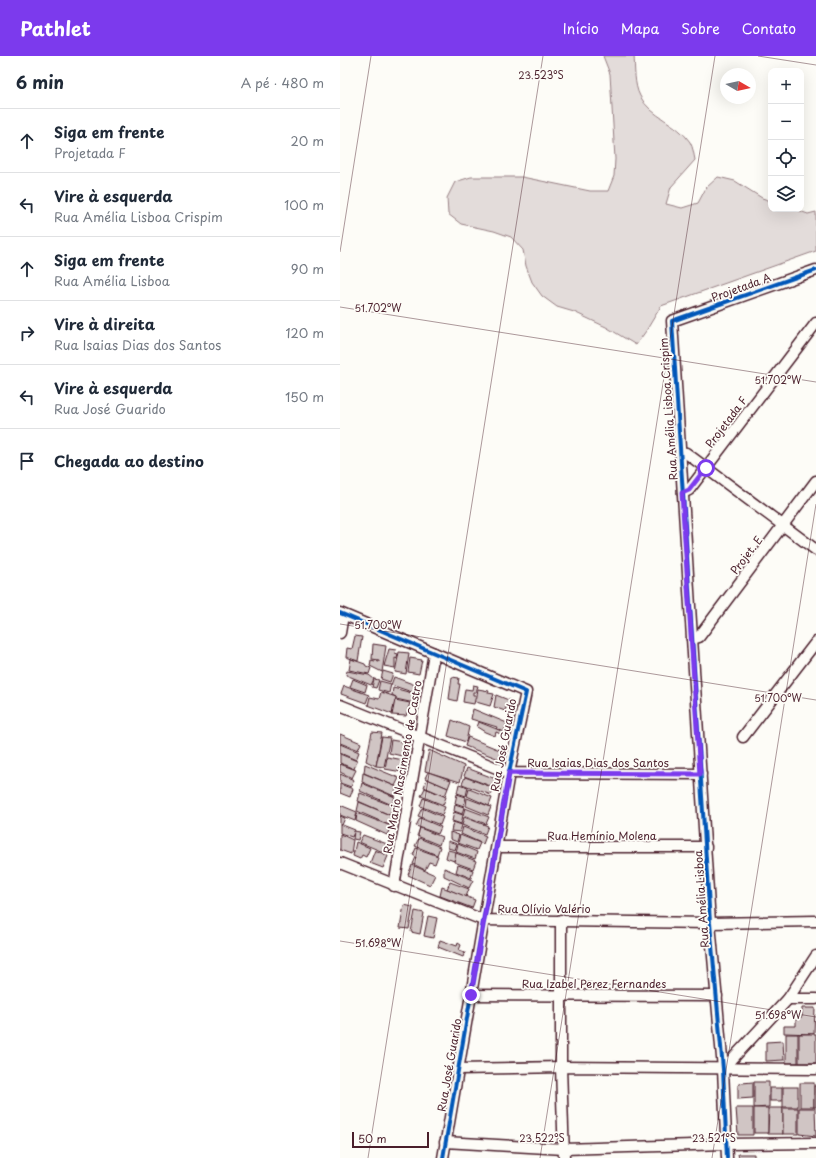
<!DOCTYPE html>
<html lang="pt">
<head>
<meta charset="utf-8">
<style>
  body { margin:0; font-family:"Playpen Sans",sans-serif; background:#f2f2f3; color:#1f2937 }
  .controls { position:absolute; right:12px; top:12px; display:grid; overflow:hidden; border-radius:8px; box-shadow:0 4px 16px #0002 }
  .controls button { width:36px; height:36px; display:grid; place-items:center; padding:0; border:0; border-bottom:1px solid #e0e1e3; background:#fff; color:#1f2937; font:20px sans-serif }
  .compass { position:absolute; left:380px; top:12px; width:36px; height:36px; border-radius:50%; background:#fff; box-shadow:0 4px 16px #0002; rotate:99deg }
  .scale { position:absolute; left:12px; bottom:10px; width:77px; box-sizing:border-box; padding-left:4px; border:2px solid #4a1f2b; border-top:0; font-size:11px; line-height:14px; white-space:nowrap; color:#4a1f2b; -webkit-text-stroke:3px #fdfcf7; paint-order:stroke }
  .stop { position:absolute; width:12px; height:12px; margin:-9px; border:3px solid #7c3aed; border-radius:50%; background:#fff }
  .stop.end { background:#7c3aed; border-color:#fff; box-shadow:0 1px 4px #0008 }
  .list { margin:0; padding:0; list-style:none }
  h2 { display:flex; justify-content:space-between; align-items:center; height:52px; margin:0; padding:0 16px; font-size:17px }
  h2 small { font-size:13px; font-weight:400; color:#747a83 }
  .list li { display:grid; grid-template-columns:26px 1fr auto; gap:12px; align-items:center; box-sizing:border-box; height:64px; padding:0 16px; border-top:1px solid #e0e1e3 }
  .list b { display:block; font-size:15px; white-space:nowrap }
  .list p { margin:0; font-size:13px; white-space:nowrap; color:#747a83 }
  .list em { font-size:13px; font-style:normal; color:#747a83 }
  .icon { flex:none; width:22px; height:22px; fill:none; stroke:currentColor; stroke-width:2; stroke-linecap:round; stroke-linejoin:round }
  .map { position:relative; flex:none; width:476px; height:1102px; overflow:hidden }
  header { display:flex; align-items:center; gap:24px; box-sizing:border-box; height:56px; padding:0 20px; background:#7c3aed; color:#fff }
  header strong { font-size:19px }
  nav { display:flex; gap:22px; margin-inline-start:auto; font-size:14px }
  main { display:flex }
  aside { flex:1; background:#fff }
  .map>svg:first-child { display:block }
  .green { fill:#e3dcda; stroke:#967e82 }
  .building { fill:#d0c5c4; stroke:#4a1f2b }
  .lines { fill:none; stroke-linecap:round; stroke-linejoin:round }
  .minor-casing { stroke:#4a1f2b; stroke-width:13 }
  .minor { stroke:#fdfcf7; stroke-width:10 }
  .cycleway-casing { stroke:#fdfcf7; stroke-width:6 }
  .cycleway { stroke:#0057b8; stroke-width:4 }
  .route { stroke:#7c3aed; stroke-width:5 }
  .ticks { fill:none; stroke:#4a1f2b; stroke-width:1; stroke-opacity:0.45 }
  .labels { text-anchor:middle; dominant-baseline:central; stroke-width:3.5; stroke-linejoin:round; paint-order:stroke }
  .street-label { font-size:11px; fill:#4a1f2b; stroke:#fdfcf7 }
  .ticks-label { font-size:10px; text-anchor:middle; fill:#4a1f2b; stroke:#fdfcf7; stroke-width:3.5; stroke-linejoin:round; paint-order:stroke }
</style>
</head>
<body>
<header>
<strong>Pathlet</strong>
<nav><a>Início</a><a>Mapa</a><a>Sobre</a><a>Contato</a></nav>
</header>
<main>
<aside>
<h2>6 min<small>A pé · 480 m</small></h2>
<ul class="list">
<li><svg class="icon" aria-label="ahead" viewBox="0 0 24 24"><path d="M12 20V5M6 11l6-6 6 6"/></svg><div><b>Siga em frente</b><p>Projetada F</p></div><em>20 m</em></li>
<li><svg class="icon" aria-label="left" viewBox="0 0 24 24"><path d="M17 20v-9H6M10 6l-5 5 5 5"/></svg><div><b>Vire à esquerda</b><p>Rua Amélia Lisboa Crispim</p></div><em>100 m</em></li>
<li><svg class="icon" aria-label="ahead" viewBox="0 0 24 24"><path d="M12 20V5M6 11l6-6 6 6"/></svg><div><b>Siga em frente</b><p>Rua Amélia Lisboa</p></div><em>90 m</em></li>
<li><svg class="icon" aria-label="right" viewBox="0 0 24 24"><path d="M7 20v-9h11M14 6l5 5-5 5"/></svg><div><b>Vire à direita</b><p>Rua Isaias Dias dos Santos</p></div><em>120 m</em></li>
<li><svg class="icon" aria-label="left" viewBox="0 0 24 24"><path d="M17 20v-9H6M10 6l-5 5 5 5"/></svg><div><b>Vire à esquerda</b><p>Rua José Guarido</p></div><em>150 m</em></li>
<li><svg class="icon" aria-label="arrive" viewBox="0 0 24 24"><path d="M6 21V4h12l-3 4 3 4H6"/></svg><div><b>Chegada ao destino</b></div></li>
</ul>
</aside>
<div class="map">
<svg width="476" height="1102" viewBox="0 0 476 1102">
  <rect width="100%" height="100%" fill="#fdfcf7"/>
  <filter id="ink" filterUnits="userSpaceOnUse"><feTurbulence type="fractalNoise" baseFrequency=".025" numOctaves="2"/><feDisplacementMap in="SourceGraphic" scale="8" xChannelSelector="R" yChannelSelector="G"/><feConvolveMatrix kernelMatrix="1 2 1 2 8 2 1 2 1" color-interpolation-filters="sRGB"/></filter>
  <g filter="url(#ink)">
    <path class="green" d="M263,0H294C295,12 294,29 300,40C311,62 337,66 350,86C353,91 354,99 355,104L331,131L326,148L342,152L358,147L366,132L378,121L395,125L422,142L431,145V153H454L468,158L476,156V195L321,250L306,275L296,289L266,271L234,256L217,251L202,240L192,226L186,210L183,194L171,181L154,175L121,168L108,158L107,142L115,126L131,121H182L250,135H268L274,120L275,103L270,18Z"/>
    <g class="building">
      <path d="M15,580L22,581L18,605L6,601L7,592L12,593Z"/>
      <path d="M33,588L46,590L42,616L30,610L31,604L39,606V604L32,603Z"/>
      <path d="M49,593L56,594L55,597L58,598L57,603L55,602V612L44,610Z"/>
      <path d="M59,596L69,597L66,618L55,616Z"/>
      <path d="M70,602L82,604L79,618L68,616Z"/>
      <path d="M11,603L25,608L26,610L31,612L29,618L9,614Z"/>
      <path d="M7,615L29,619L34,623L31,629L6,619Z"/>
      <path d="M43,615L53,618L50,626L41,623Z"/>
      <path d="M54,621L78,630L75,637L51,629Z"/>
      <path d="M112,621L119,622L118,628H120L117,645L109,643Z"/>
      <path d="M13,623L27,629L25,636L10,631Z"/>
      <path d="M34,623L39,624L36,632L32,631Z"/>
      <path d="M40,625L51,628L49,637L38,634Z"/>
      <path d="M133,629L138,630L136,636H133V639H136L134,648L123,646L125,633L132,634Z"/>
      <path d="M4,630L29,639L26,647L1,638Z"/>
      <path d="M53,632L76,638L74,647L56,643V641L52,639Z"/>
      <path d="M138,633L149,635L148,637L154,638L150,650L136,646Z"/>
      <path d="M41,636L56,641L52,658L28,649L30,641L39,643Z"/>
      <path d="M156,639L171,645L170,652L166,651L165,655L154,651Z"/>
      <path d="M55,644L70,647L66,660L52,659Z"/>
      <path d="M133,653L167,667L164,676L156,673L157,671L131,663Z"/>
      <path d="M112,664L129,671L126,686L108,680Z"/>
      <path d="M139,666L164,676L163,679L156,676L155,680L145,676L137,671Z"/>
      <path d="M32,676L42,677L36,710L26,705Z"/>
      <path d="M0,678L21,687L18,694L0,687Z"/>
      <path d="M42,681L50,682L44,711L36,710Z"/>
      <path d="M128,681L162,695L159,703L125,690Z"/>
      <path d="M51,684L68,687L66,701L49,697Z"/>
      <path d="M0,688L19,696L16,704L0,697Z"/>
      <path d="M89,694L124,710L120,726L85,715Z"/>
      <path d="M0,698L17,705L14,713L0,707Z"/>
      <path d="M47,701L64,704L62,716L45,713Z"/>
      <path d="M0,708L16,714L12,722L0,716Z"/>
      <path d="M25,708L59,722L55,730L24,717Z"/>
      <path d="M127,712L156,723L153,731L124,720Z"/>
      <path d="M88,716L111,724L108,732L85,722Z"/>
      <path d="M23,717L57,731L54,740L22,726Z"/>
      <path d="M0,718L14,724L11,731L0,727Z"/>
      <path d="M125,721L154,732L151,739L122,728Z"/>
      <path d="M87,723L108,732L105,740L84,731Z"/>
      <path d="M22,727L55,741L52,749L20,735Z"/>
      <path d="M0,728L13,733L10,741L0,737Z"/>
      <path d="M119,728L128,731L126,740L117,737Z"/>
      <path d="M85,732L106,741L103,749L81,740Z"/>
      <path d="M129,733L152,742L149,750L127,740Z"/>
      <path d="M20,737L53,750L50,759L18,745Z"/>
      <path d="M117,738L126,741L124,750L115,747Z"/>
      <path d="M83,742L105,751L102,759L80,750Z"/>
      <path d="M127,742L151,751L148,759L126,750Z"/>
      <path d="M19,746L52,760L49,769L17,755Z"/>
      <path d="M115,748L124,751L122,758L114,755Z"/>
      <path d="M0,749L17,756L15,765L0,759Z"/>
      <path d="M82,752L103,761L100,769L78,760Z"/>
      <path d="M125,752L149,761L146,768L123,759Z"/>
      <path d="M114,756L123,759L121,768L112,765Z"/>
      <path d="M17,757L51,770L47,779L16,765Z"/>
      <path d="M0,760L5,762L2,769L0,768Z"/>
      <path d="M124,761L148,770L145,778L122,769Z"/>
      <path d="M80,762L101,771L98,778L76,770Z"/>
      <path d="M113,766L122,769L120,776L111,775Z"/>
      <path d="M0,768L15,774L12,781L0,777Z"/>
      <path d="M123,771L146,780L143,788L121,778Z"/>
      <path d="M80,772L102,781L99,789L77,780Z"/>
      <path d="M14,775L20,776L18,784L13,783Z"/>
      <path d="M110,776L119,779L117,786L110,783Z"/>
      <path d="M0,778L13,784L11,798L0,794Z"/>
      <path d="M23,779L47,788L43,796L19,786Z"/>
      <path d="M120,779L140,787L137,794L118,787Z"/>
      <path d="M79,782L100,791L97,799L75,790Z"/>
      <path d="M108,785L117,788L115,794L108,792Z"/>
      <path d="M16,786L30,792L26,801L22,799L20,803L13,800Z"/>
      <path d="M118,788L137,796L135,803L116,796Z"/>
      <path d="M76,792L98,800L95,808L89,806L85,814L73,808L76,801L73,799Z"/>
      <path d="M35,794L48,800L43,812L30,807Z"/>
      <path d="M108,794L116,796L114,805L106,802Z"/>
      <path d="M116,797L136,805L133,813L114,806Z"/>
      <path d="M72,809L95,819L90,829L68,819Z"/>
      <path d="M118,809L133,814L131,822L116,816Z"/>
      <path d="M104,812L133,824L129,832L104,820Z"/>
      <path d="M110,826L129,833L126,841L107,833Z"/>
      <path d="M102,831L135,844L132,852L100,840Z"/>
      <path d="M64,849L73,851L69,873L60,872Z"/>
      <path d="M75,855L84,857L80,878L71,876Z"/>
      <path d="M88,860L97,862L93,882L84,880Z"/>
      <path d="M100,884L117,890L118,887L121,889L119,894L125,896L123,901L98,891Z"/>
      <path d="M462,952H475L474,978L444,977V970H456V961H462Z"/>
      <rect x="446" y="978" width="12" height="29"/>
      <rect x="459" y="978" width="17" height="29"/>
      <path d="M443,985L444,1004L426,1005V986Z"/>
      <path d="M413,1026V1042L398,1043V1029L402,1027Z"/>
      <path d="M414,1026H429V1051L414,1052Z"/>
      <rect x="460" y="1027" width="14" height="24"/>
      <rect x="474" y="1030" width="2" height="21"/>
      <rect x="443" y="1031" width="15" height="20"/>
      <rect x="430" y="1032" width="12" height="13"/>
      <path d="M396,1052H413V1079H398Z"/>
      <rect x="414" y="1052" width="14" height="25"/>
      <path d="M429,1052H443V1078H428Z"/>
      <rect x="443" y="1052" width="15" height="26"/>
      <path d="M459,1052H475L476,1080L459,1078Z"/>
      <path d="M398,1098H414V1102H399Z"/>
    </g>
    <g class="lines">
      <defs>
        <g id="minor">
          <path d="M340,396L346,397L476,494"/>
          <path d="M343,437L349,434L476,267"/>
          <path d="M0,557L186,636L169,717L103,1102"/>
          <path d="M0,577L3,559"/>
          <path d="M352,583L359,581L476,425"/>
          <path d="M0,649L169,717L361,718"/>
          <path d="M403,681L476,586"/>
          <path d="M157,791H366"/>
          <path d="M0,807L143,864L370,867L476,865"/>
          <path d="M54,830L94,597"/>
          <path d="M221,864V1011L224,1102"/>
          <path d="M131,939L377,940"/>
          <path d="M448,943H476"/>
          <path d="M118,1013L221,1011L476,1013"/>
          <path d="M383,1013L448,943L476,900"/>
          <path d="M105,1086L224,1093L385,1088L476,1087"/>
          <path d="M387,1102L383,1013L370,867L332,265L476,214"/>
        </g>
      </defs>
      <use href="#minor" class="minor-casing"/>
      <use href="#minor" class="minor"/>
      <defs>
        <g id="cycleway">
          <path d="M0,557L186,636L169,717L103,1102"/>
          <path d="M387,1102L383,1013L370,867L332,265L476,214"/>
        </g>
      </defs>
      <use href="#cycleway" class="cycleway-casing"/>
      <use href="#cycleway" class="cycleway"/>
    </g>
  </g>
  <g class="lines" filter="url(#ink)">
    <path class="route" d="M131,939L169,717L360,718L342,437L349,434L366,412"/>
  </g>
  <path class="ticks" d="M418,0L476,9M0,196L31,0M0,251L476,326M0,568L476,644M0,885L476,961M28,1102L203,0M200,1102L375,0M372,1102L476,448"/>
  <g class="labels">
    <g class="street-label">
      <text transform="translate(401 231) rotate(-20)">Projetada A</text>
      <text transform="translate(328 353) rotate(-94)">Rua Amélia Lisboa Crispim</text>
      <text transform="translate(386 366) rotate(-53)">Projetada F</text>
      <text transform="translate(406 499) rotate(-53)">Projet. E</text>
      <text transform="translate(163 689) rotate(-79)">Rua José Guarido</text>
      <text x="258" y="706">Rua Isaias Dias dos Santos</text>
      <text transform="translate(62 711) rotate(-80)">Rua Mario Nascimento de Castro</text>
      <text x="262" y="779">Rua Hemínio Molena</text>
      <text transform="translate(361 843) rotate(-94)">Rua Amélia Lisboa</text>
      <text x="204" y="852">Rua Olívio Valério</text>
      <text x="254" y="927">Rua Izabel Perez Fernandes</text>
      <text transform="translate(109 1009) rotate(-80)">Rua José Guarido</text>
    </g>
  </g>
  <g class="ticks-label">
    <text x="201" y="23">23.523°S</text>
    <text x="38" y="256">51.702°W</text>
    <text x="438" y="328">51.702°W</text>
    <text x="38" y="573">51.700°W</text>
    <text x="438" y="646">51.700°W</text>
    <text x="38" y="891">51.698°W</text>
    <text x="438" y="963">51.698°W</text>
    <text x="202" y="1086">23.522°S</text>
    <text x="374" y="1086">23.521°S</text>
  </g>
</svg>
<div class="controls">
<button>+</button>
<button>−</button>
<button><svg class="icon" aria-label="locate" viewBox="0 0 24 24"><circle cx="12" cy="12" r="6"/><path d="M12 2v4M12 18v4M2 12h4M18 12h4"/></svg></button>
<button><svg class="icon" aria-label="layers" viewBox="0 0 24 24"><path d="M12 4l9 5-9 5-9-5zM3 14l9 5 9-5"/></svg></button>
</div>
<svg class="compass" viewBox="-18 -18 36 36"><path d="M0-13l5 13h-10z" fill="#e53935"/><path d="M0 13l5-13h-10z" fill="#747a83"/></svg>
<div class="scale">50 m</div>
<div class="stop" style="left:366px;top:412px"></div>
<div class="stop end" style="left:131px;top:939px"></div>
</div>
</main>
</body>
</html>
